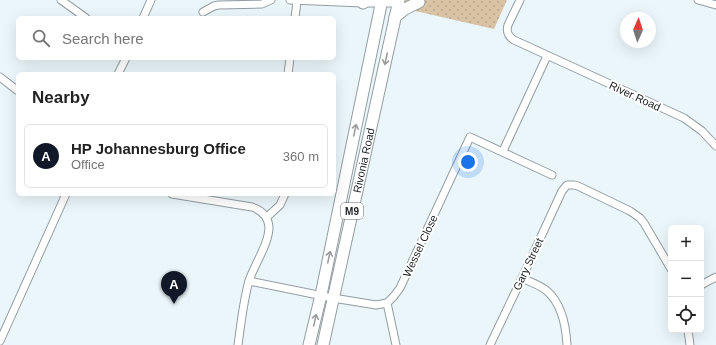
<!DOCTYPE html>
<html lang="en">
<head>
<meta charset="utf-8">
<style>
  body { margin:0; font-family:Helvetica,sans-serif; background:#f2f2f2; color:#222 }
  .controls { position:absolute; right:12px; bottom:12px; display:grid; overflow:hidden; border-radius:6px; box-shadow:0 4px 16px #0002 }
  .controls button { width:36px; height:36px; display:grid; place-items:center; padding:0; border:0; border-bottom:1px solid #e0e0e0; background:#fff; color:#222; font:20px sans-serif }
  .compass { position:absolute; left:620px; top:12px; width:36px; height:36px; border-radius:50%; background:#fff; box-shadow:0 4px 16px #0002; rotate:3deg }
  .you { position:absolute; left:468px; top:162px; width:14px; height:14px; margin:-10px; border:3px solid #fff; border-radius:50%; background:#1a73e8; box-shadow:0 0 0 6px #1a73e833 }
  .badge { display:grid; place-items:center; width:26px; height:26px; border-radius:50%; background:#111827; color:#fff; font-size:13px; font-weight:700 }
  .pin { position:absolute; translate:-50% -33px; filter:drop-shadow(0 1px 2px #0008) }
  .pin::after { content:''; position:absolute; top:21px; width:14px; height:12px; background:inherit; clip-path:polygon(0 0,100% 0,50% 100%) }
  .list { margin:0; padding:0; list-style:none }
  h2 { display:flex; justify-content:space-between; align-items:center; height:52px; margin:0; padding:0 16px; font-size:17px }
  h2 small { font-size:13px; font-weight:400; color:#767676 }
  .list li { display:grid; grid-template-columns:26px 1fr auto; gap:12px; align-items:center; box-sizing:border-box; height:64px; margin:0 8px 8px; padding:0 8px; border:1px solid #e0e0e0; border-radius:6px }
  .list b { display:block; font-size:15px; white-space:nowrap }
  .list p { margin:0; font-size:13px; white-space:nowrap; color:#767676 }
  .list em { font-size:13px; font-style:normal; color:#767676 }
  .icon { flex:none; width:22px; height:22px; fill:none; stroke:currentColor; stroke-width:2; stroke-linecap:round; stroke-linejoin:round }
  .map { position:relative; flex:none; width:716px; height:345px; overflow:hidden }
  .search { position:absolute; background:#fff; box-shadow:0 4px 16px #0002; left:16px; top:16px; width:320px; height:44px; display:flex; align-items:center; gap:10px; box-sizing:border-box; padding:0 14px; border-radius:6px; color:#767676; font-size:15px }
  .panel { position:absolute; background:#fff; box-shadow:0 4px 16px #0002; left:16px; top:72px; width:320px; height:124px; border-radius:6px }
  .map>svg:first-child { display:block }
  .grass { fill:url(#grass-dots) }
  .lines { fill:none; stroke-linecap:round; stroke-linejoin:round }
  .minor-casing { stroke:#939da1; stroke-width:9 }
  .primary-casing { stroke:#939da1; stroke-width:13 }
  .minor { stroke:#fff; stroke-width:7 }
  .primary { stroke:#fff; stroke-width:11 }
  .oneway { stroke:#9b9d9e }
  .labels { text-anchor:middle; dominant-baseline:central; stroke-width:4; stroke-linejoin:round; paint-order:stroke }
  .shield { fill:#fff; stroke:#646668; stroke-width:1 }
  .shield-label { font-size:10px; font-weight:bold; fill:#212527 }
  .street-label { font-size:11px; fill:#212527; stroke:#fff }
</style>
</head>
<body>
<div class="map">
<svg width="716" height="345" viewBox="0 0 716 345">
  <defs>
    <pattern id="grass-dots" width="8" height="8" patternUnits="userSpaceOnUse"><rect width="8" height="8" fill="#d8c3a5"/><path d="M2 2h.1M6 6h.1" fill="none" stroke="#b9a78e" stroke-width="1.8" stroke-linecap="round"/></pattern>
  </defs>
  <rect width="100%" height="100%" fill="#eaf6fa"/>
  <path class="grass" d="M404,0H507L494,29L402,8Z"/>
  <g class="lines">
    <defs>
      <g id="minor">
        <path d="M61,0L86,18"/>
        <path d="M290,0L363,3H398"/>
        <path d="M520,0L508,25C506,32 508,36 514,40L684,118L702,131L716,146"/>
        <path d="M698,0L716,5"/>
        <path d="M203,12L214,6L219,5L262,4L271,0"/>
        <path d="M143,18L151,0"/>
        <path d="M295,18L297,1"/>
        <path d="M118,74L126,58"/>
        <path d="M288,74L290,58"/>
        <path d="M0,77L18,91"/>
        <path d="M503,151L547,56"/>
        <path d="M172,194L252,207C261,210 268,216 269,227C269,244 254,265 249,281C243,302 241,324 238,345"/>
        <path d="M267,217L280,205L285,194"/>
        <path d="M522,278C530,282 540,285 547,291C562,304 566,326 567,345"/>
        <path d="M249,281L333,298L376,305L387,303L394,296L400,288L470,137L552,175"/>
        <path d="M701,285L716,277"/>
        <path d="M387,303L396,345"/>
        <path d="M688,330L690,345"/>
        <path d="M0,341L66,194"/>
        <path d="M490,345L522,278L562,191L567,185H574L578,186L630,211L640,218L644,223L671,269"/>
      </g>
      <g id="primary">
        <path d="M363,3L368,0"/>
        <path d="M395,17L405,9L419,2L417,0"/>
        <path d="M309,345L321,295L382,0"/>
        <path id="s1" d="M323,345L399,0"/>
      </g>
    </defs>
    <use href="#minor" class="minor-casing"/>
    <use href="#primary" class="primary-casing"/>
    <use href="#minor" class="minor"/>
    <use href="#primary" class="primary"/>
  </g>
  <defs><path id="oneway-shaft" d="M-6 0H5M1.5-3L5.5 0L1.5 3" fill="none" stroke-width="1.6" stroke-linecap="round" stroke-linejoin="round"/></defs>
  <g class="oneway">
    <use href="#oneway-shaft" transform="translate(386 59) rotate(102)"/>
    <use href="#oneway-shaft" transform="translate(355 130) rotate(-78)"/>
    <use href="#oneway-shaft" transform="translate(329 257) rotate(-78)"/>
    <use href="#oneway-shaft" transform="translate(315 320) rotate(-77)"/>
  </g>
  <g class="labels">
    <rect class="shield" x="341" y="203" width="22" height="16" rx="3"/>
    <g class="shield-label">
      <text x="352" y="211">M9</text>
    </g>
    <g class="street-label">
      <text transform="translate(635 96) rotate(25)">River Road</text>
      <text stroke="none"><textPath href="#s1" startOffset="189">Rivonia Road</textPath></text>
      <text transform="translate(420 246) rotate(-65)">Wessel Close</text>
      <text transform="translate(528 264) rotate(-65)">Gary Street</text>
    </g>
  </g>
</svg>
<div class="controls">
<button>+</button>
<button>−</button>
<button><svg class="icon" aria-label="locate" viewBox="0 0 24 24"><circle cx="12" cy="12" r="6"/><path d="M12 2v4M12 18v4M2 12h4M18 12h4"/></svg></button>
</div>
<svg class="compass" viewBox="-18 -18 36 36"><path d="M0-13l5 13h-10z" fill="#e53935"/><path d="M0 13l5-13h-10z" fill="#767676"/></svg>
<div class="you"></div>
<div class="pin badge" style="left:174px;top:304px">A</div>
<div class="search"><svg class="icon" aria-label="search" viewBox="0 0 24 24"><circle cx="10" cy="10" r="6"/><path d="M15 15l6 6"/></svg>Search here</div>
<section class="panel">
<h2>Nearby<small></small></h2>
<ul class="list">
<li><span class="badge">A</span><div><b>HP Johannesburg Office</b><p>Office</p></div><em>360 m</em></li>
</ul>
</section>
</div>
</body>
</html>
